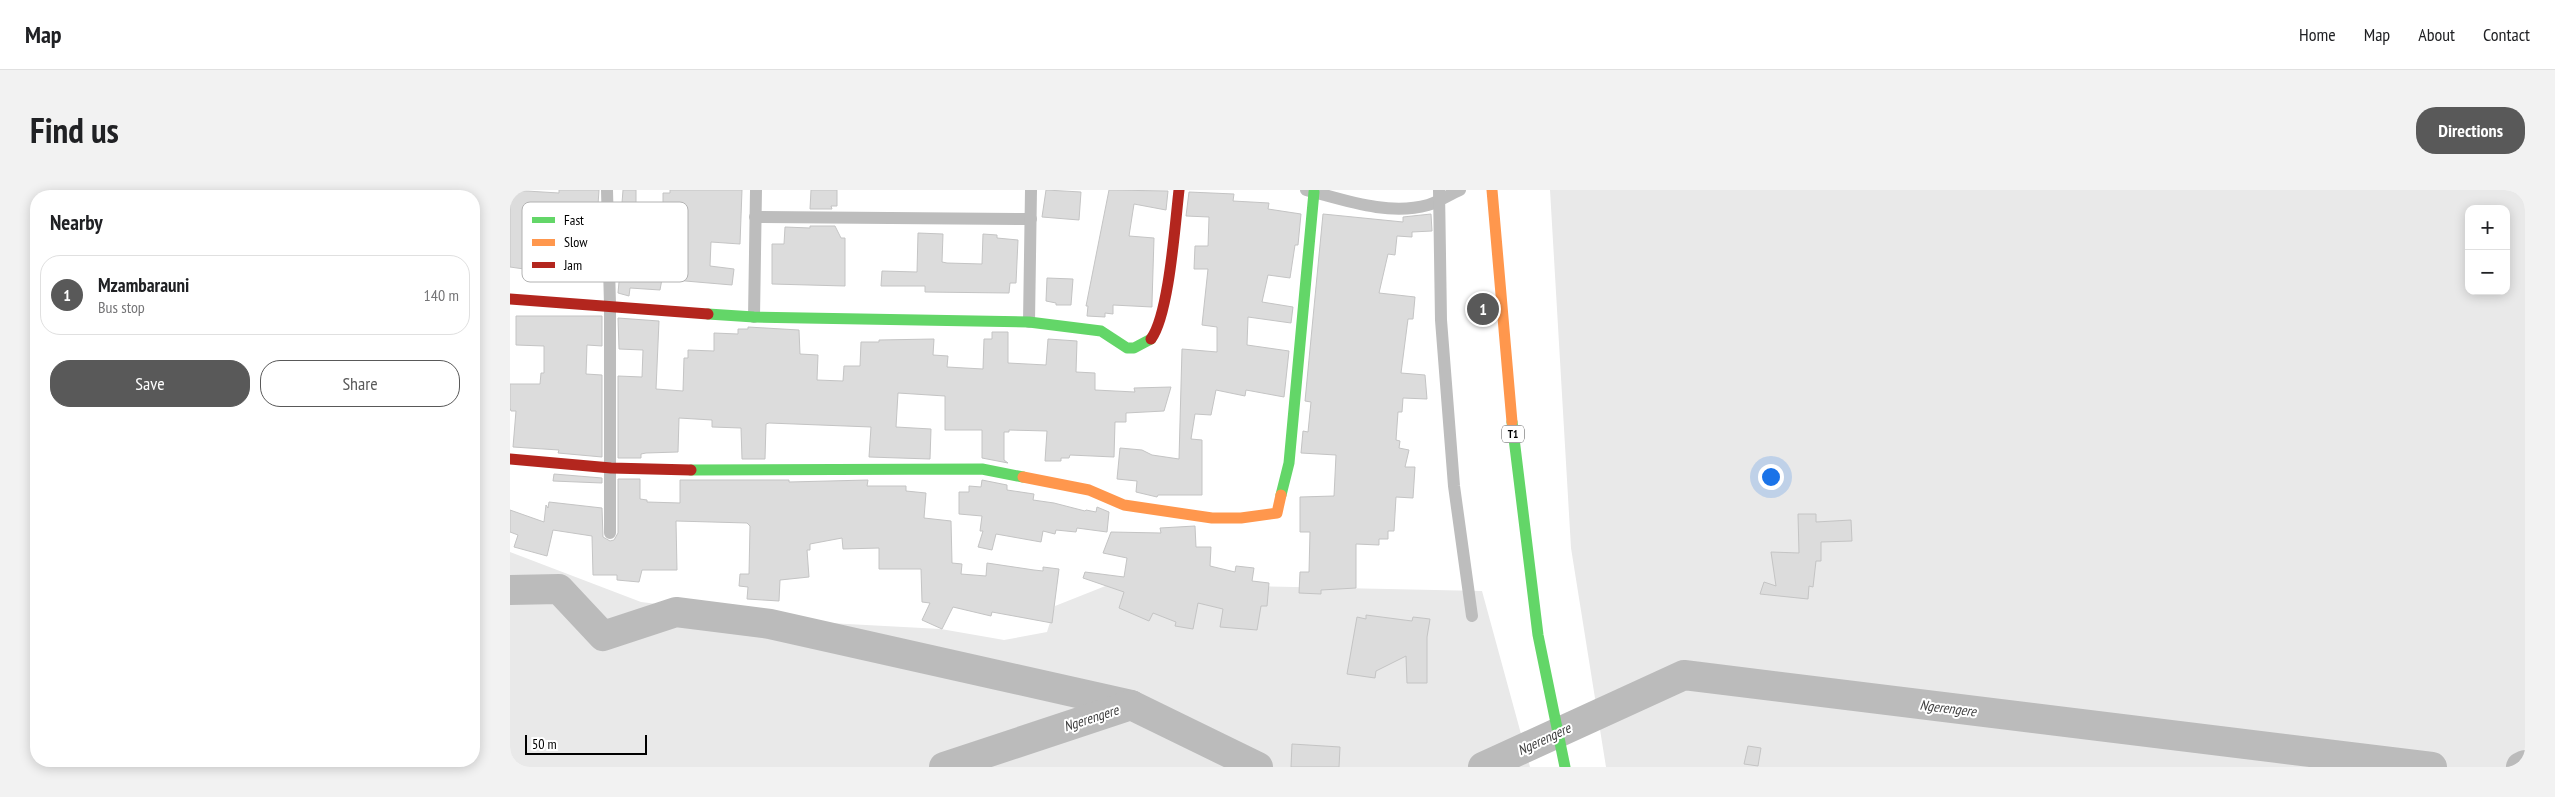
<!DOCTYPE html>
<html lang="en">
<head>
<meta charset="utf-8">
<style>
  body { margin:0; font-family:"PT Sans Narrow",sans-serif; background:#f2f2f2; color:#202124 }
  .controls { position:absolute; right:15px; top:15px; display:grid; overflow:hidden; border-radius:10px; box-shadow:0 2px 12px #0003 }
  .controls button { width:45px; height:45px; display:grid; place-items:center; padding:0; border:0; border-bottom:1px solid #e0e0e0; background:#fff; color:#202124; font:25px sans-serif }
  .scale { position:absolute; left:15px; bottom:12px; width:122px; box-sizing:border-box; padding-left:5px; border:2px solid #000; border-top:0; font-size:14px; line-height:18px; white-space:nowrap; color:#000; -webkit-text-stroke:4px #fff; paint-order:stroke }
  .you { position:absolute; left:1260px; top:286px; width:18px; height:18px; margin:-12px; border:4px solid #fff; border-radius:50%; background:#1a73e8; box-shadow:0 0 0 8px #1a73e833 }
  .badge { display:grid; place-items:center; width:32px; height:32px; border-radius:50%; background:#595959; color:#fff; font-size:16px; font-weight:700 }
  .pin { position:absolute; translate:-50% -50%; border:2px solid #fff; box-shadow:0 1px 5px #0006 }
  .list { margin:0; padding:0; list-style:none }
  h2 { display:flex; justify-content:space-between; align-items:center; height:65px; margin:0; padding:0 20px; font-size:21px }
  h2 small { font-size:16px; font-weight:400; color:#757577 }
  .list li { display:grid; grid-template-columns:32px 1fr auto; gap:15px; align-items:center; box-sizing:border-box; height:80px; margin:0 10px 10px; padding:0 10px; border:1px solid #e0e0e0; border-radius:20px }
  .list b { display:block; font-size:19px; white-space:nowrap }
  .list p { margin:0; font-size:16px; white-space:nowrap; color:#757577 }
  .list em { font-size:16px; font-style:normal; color:#757577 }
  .actions { display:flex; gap:10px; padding:15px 20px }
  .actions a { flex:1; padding:11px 0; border:1px solid #595959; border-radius:20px; text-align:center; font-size:18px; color:#595959 }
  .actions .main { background:#595959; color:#fff }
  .map { position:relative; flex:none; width:2015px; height:577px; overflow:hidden; border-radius:20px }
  header { display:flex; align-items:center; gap:30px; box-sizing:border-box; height:70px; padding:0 25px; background:#fff; border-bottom:1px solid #e0e0e0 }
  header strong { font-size:24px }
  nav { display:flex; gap:28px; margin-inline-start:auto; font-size:18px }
  .intro { display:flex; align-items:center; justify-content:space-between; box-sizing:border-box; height:120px; padding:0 30px }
  h1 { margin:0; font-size:35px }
  .button { padding:12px 22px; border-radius:20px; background:#595959; color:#fff; font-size:18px; font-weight:700 }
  main { display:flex; gap:30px; padding:0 30px }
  aside { flex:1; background:#fff; border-radius:20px; box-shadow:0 2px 12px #0003 }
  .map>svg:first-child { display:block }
  .green { fill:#e9e9e9; fill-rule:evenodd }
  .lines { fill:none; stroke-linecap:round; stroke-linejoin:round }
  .river { stroke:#bbb; stroke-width:30 }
  .building { fill:#dcdcdc; stroke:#c4c4c4 }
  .street { stroke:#bdbdbd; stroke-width:12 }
  .fast { stroke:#63d668; stroke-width:11 }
  .slow { stroke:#ff974d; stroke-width:11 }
  .jam { stroke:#b3261e; stroke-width:11 }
  .labels { text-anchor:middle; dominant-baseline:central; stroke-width:4; stroke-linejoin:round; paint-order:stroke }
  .shield { fill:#fff; stroke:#4c4c4c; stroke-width:1 }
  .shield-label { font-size:11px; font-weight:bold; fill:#000 }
  .water-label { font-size:14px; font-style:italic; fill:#3f3f3f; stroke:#fff }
  .key { fill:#fff; stroke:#b2b2b2; stroke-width:1 }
  .key-label { font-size:14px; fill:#000 }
</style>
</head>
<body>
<header>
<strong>Map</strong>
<nav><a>Home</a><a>Map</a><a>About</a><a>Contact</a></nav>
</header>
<div class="intro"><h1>Find us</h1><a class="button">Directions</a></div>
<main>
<aside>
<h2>Nearby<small></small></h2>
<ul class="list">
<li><span class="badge">1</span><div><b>Mzambarauni</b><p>Bus stop</p></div><em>140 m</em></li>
</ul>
<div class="actions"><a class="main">Save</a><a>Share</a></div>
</aside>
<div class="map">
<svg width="2015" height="577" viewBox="0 0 2015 577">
  <rect width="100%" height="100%" fill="#fff"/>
  <g class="green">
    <path d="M1040,0H2015V577H1096L1061,358ZM1959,19H1996V101H1959Z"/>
    <path d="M0,362L131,412L281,431L431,439L494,450L537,442L545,416L603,393L972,401L1020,577H0Z"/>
  </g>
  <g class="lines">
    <g class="river">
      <path d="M0,400L49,399L93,446L166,422L260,434L621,515"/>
      <path d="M434,577L621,515L748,577"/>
      <path d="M973,577L1174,485L1922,577"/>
      <path d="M2011,577L2015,575"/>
    </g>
  </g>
  <g class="building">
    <path d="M0,0L49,3V0H89L86,44L57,43L54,81L35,79V82L0,77Z"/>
    <path d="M113,0H126V13H112Z"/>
    <path d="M160,0H232L230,54L201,52L200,76L224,79L222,95L152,89L150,100L120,98L119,106L108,103L110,81L107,80L109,57L140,58V42H147L149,18H153V3H160Z"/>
    <path d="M301,0H327V16H321L322,19H300Z"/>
    <path d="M536,0L571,2L569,30L532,27Z"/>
    <path d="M599,0L658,1L656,20L624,14L619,46L644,48L642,113V117L603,115V124L595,123V127L577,126L578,116H576Z"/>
    <path d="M679,2L724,4L723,11L759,13L758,19L791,24L788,55H785L780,88L758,85L752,112L783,117L781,133L738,127L737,155L779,161L774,207L736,200L735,206L706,200L701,225L685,224L681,249L692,250V305H648L647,307L626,302L627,291L607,289L610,258L632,260L642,265L669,269L672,159L707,162V137L692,135L698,79H684L685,56H698L699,27L676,26Z"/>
    <path d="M813,24L893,32V27L921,24L922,41L902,42V47L887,46L885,65L878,64L869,103L905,107L903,129H898L891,183L915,185L917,209L893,208L892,222H888L886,250L890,251L889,258L899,260L895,277H905L903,308L886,307L884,341H878V349H869V355L846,354V398L811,400V404L789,403L790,382H799L800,342H790V307L824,306L826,265L791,263L793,241L798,242L801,212L795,211Z"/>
    <path d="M300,36H325L331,48H335V96L262,94V54H274L275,37L300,38Z"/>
    <path d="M408,43L433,44L432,72L437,73L472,74L473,44L487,45V48L508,50L506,93H500L499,103L415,102V96H371L372,81L407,82Z"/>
    <path d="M537,88L563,89L561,115H546V113L536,111Z"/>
    <path d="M6,126H92V156L77,155L76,184L92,185V267L48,263L49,260L3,257L6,221H1L0,218V194H30L31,183H34V156L6,155Z"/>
    <path d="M108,128L149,131L146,199L173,201L174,168H178V160L204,161V143L228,144V139H238V137L289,140L290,164L308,165L307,190L333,191L334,176H350L351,152H369V150L424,149L423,165L438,166L437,177L473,179L474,149H482V142H498V173L536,175L538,149L567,151L566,182L585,183V200L625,202L624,198L661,197L654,221L616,223V232H605L604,267L560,265L559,268H551V271H535L537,241L499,240V242H494V270L498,273L472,268V240H435V206L388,203L386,237L421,239L420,269L359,267L361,237L259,233L256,234L255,269H232L231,238L202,237V230L169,228L168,262L136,263L131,264V268H108V186L132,187L133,160L109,159Z"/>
    <path d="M44,284L92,288V293L43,291Z"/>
    <path d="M108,289H130V309L137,310V312L170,313V290H279V292L358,290L357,296H396V301L416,303L414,328L441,331L442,373L452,374L451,384L476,386L477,373L524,380L533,381V377L549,379L542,433L482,422L481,426L443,417L432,439L412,430L420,413L412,412L411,379H369V358L333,359L332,348L300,354V360H297L299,387L270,390L269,411L237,409L238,397L229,396L230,384H239L240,336L237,333L166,331L167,380H132L129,392L107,390V385H83L82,346L43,340L37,366L4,357L8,345L0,342V320L34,332L36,315L38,318L39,312L92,318L93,347L100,351L104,350L108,343Z"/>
    <path d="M472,290L497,295V300L524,304L523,310L544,313L575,321L576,320L586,322L587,317L599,322L597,342L567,338L566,342L546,340L545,344L533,341L531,352L486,344L482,360L468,357L473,341H470L472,326L449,324V302H459V296L471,297Z"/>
    <path d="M1288,324H1306V332L1341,330L1342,351L1311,352V371H1306L1303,397L1299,396L1298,409L1250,404L1254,392L1266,396L1261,362L1289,363Z"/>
    <path d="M685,336L686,357H701L700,376L725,382L726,376L744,378L742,391L759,393L757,416H751L747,440L710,437L713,419L688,413L683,439L665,436L666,432L643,423L639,431L609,418L614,402L573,388L575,382L614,387L617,368L593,363L601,342L651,343L650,338Z"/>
    <path d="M856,425L902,431L903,427L920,429L917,447V493H897L896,466L866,481L865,488L837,484L847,427L856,429Z"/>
    <path d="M782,554L830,557L829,577H781Z"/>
    <path d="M1238,556L1251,558L1248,576L1234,574Z"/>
  </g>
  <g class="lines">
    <g class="street">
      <path d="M97,0L100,115V343"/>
      <path d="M796,0C835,10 878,26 918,15C929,12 940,4 950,0"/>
      <path d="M929,0L931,130L944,296L962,426"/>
      <path d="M245,27L521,29"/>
      <path d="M244,127L246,0"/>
      <path d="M519,132L521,0"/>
    </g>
    <g class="fast">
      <path d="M198,124L244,127L519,132L591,141L617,158H624L641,149"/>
      <path d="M1002,232L1028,445L1055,577"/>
      <path d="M181,280L472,279L513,287"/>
      <path d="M771,305L779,273L804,2"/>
    </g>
    <g class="slow">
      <path d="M982,0L1002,232"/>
      <path d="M513,287L579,300L614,315L702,328H731L767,323L771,305"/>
    </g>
    <g class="jam">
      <path d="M0,109L198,124"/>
      <path d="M641,149C659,125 665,34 669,0"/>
      <path d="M0,269L101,278L181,280"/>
    </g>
  </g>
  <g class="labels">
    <rect class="shield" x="992" y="235.5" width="22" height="17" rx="4"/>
    <g class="shield-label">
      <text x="1003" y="244">T1</text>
    </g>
    <g class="water-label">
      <text transform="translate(1438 518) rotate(7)">Ngerengere</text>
      <text transform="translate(581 528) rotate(-18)">Ngerengere</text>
      <text transform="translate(1034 549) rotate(-25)">Ngerengere</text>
    </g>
  </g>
  <rect x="12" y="12" width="166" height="80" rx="8" class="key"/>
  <rect x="22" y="27" width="23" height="6" fill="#63d668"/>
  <rect x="22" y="49" width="23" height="7" fill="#ff974d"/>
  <rect x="22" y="72" width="23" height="6" fill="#b3261e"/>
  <g class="key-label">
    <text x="54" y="35">Fast</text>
    <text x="54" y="57">Slow</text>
    <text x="54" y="80">Jam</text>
  </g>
</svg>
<div class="controls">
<button>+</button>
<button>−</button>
</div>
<div class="scale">50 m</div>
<div class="you"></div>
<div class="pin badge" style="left:973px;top:119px">1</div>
</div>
</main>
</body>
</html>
